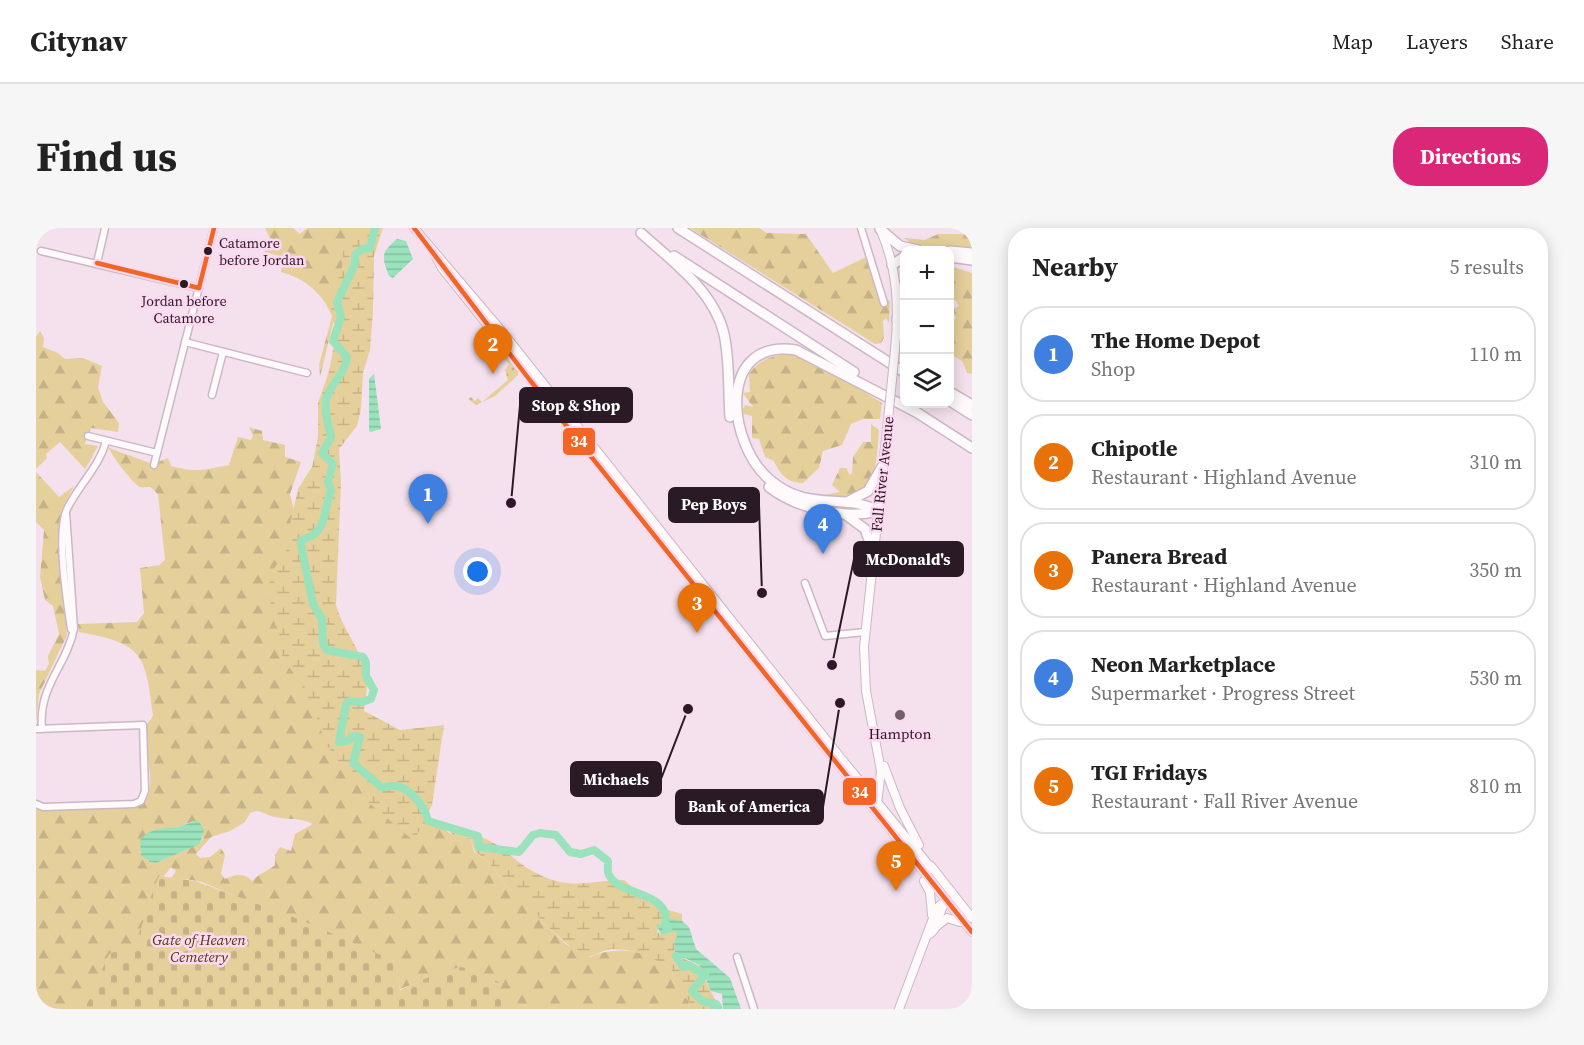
<!DOCTYPE html>
<html lang="en">
<head>
<meta charset="utf-8">
<style>
  body { margin:0; font-family:"Source Serif 4",serif; background:#f6f6f6; color:#222 }
  .controls { position:absolute; right:18px; top:18px; display:grid; overflow:hidden; border-radius:12px; box-shadow:0 3px 15px #0003 }
  .controls button { width:54px; height:54px; display:grid; place-items:center; padding:0; border:0; border-bottom:2px solid #e0e0e0; background:#fff; color:#222; font:30px sans-serif }
  .you { position:absolute; left:442px; top:344px; width:21px; height:21px; margin:-15px; border:4px solid #fff; border-radius:50%; background:#1a73e8; box-shadow:0 0 0 9px #1a73e833 }
  .badge { display:grid; place-items:center; width:39px; height:39px; border-radius:50%; background:#db2777; color:#fff; font-size:20px; font-weight:700 }
  .pin { position:absolute; translate:-50% -50px; filter:drop-shadow(0 2px 3px #0008) }
  .pin::after { content:''; position:absolute; top:32px; width:21px; height:18px; background:inherit; clip-path:polygon(0 0,100% 0,50% 100%) }
  .list { margin:0; padding:0; list-style:none }
  h2 { display:flex; justify-content:space-between; align-items:center; height:78px; margin:0; padding:0 24px; font-size:26px }
  h2 small { font-size:20px; font-weight:400; color:#767676 }
  .list li { display:grid; grid-template-columns:39px 1fr auto; gap:18px; align-items:center; box-sizing:border-box; height:96px; margin:0 12px 12px; padding:0 12px; border:2px solid #e0e0e0; border-radius:24px }
  .list b { display:block; font-size:22px; white-space:nowrap }
  .list p { margin:0; font-size:20px; white-space:nowrap; color:#767676 }
  .list em { font-size:20px; font-style:normal; color:#767676 }
  .icon { flex:none; width:33px; height:33px; fill:none; stroke:currentColor; stroke-width:2; stroke-linecap:round; stroke-linejoin:round }
  .map { position:relative; flex:none; width:936px; height:781px; overflow:hidden; border-radius:24px }
  header { display:flex; align-items:center; gap:36px; box-sizing:border-box; height:84px; padding:0 30px; background:#fff; border-bottom:2px solid #e0e0e0 }
  header strong { font-size:28px }
  nav { display:flex; gap:33px; margin-inline-start:auto; font-size:21px }
  .intro { display:flex; align-items:center; justify-content:space-between; box-sizing:border-box; height:144px; padding:0 36px }
  h1 { margin:0; font-size:42px }
  .button { padding:15px 27px; border-radius:24px; background:#db2777; color:#fff; font-size:21px; font-weight:700 }
  main { display:flex; gap:36px; padding:0 36px }
  aside { flex:1; background:#fff; border-radius:24px; box-shadow:0 3px 15px #0003 }
  .map>svg:first-child { display:block }
  .grass { fill:url(#grass-dots) }
  .forest { fill:url(#forest-firs); fill-rule:evenodd }
  .wetland { fill:url(#wetland-marsh) }
  .cemetery { fill:url(#cemetery-stones) }
  .water { fill:url(#water-rules) }
  .lines { fill:none; stroke-linecap:round; stroke-linejoin:round }
  .river { stroke:#99e2bb; stroke-width:8 }
  .minor-casing { stroke:#cab8c4; stroke-width:9 }
  .major-casing { stroke:#cab8c4; stroke-width:10 }
  .highway-casing { stroke:#cab8c4; stroke-width:12 }
  .minor { stroke:#fefafc; stroke-width:6 }
  .major { stroke:#fefafc; stroke-width:8 }
  .highway { stroke:#fefafc; stroke-width:9 }
  .major-bridge-casing { stroke:#cab8c4; stroke-width:10; stroke-linecap:butt }
  .major-bridge { stroke:#fefafc; stroke-width:8 }
  .bus-1-casing { stroke:#fdd9f1; stroke-width:9 }
  .bus-1 { stroke:#f26522; stroke-width:4.5 }
  .bus-dot { fill:#2a1a25; stroke:#fdd9f1; stroke-width:2 }
  .poi-dot { fill:#71606b; stroke:#fdd9f1; stroke-width:2 }
  .labels { text-anchor:middle; dominant-baseline:central; stroke-width:5; stroke-linejoin:round; paint-order:stroke }
  .bus-label { font-size:14px; fill:#2a1a25; stroke:#fdd9f1; text-anchor:start }
  .street-label { font-size:15px; fill:#2a1a25; stroke:#fdd9f1 }
  .poi-label { font-size:15px; fill:#2a1a25; stroke:#fdd9f1 }
  .park-label { font-size:15px; font-style:italic; fill:#483e0d; stroke:#fdd9f1 }
  .leader { fill:none; stroke:#2a1a25; stroke-width:2 }
  .callout-dot { fill:#2a1a25; stroke:#fdd9f1; stroke-width:2 }
  .callout { fill:#2a1a25; stroke:#2a1a25; stroke-width:2 }
  .callout-label { font-size:16px; text-anchor:middle; font-weight:bold; fill:#fff }
  .line-badge { stroke:#fdd9f1; stroke-width:2 }
  .badge-label { font-size:16px; text-anchor:middle; font-weight:bold; fill:#fff }
</style>
</head>
<body>
<header>
<strong>Citynav</strong>
<nav><a>Map</a><a>Layers</a><a>Share</a></nav>
</header>
<div class="intro"><h1>Find us</h1><a class="button">Directions</a></div>
<main>
<div class="map">
<svg width="936" height="781" viewBox="0 0 936 781">
  <defs>
    <pattern id="grass-dots" width="8" height="8" patternUnits="userSpaceOnUse" patternTransform="scale(1.5)"><rect width="8" height="8" fill="#e5d09c"/><path d="M2 2h.1M6 6h.1" fill="none" stroke="#c5b286" stroke-width="1.8" stroke-linecap="round"/></pattern>
    <pattern id="forest-firs" width="22" height="20" patternUnits="userSpaceOnUse" patternTransform="scale(1.5)"><rect width="22" height="20" fill="#e5d09c"/><path d="M5 1l3.5 6h-7zM16 11l3.5 6h-7z" fill="#c5b286"/></pattern>
    <pattern id="wetland-marsh" width="20" height="14" patternUnits="userSpaceOnUse" patternTransform="scale(1.5)"><rect width="20" height="14" fill="#e5d09c"/><path d="M1 5h8M5 5V1M11 12h8M15 12V8" fill="none" stroke="#c5b286"/></pattern>
    <pattern id="cemetery-stones" width="16" height="16" patternUnits="userSpaceOnUse" patternTransform="scale(1.5)"><rect width="16" height="16" fill="#e5d09c"/><path d="M2 7V4a2 2 0 0 1 4 0v3zM10 15v-3a2 2 0 0 1 4 0v3z" fill="#c5b286"/></pattern>
    <pattern id="water-rules" width="6" height="5" patternUnits="userSpaceOnUse" patternTransform="scale(1.5)"><rect width="6" height="5" fill="#99e2bb"/><path d="M0 2.5h6" fill="none" stroke="#84c1a1"/></pattern>
  </defs>
  <rect width="100%" height="100%" fill="#f5e1ee"/>
  <path class="grass" d="M457,110L482,142V147L459,168L440,177L432,171L435,169L439,173L442,170L446,174L472,152L469,142L473,136L454,112Z"/>
  <g class="forest">
    <path d="M229,0H257L264,6L271,0H341L297,96L284,149L283,137L296,88C287,66 269,50 245,44L247,29L228,24L236,14Z"/>
    <path d="M654,0H723L731,5L770,6L797,45L830,29L843,73L845,75L854,72L853,95L850,90L847,93L848,110L845,115L839,116Z"/>
    <path d="M902,6H936V22L878,17L868,10L889,12Z"/>
    <path d="M914,38L936,45V146L931,145L926,133L914,126V119L918,112L914,104V94L920,90L915,82L923,78L920,73L914,71Z"/>
    <path d="M4,103L8,110L7,119L22,125L29,131L47,130L66,138L62,159L67,174L83,195L82,204L55,200L49,216L62,218L49,241L24,214L10,226L11,230L0,241V109Z"/>
    <path d="M757,126L821,159L846,175L844,191H827L815,196L806,217L787,223L783,240L767,255C751,255 744,246 738,233L729,229L723,211L716,210V188L707,186L706,183L709,177L717,179L707,165L714,164L713,146C725,130 737,127 757,126Z"/>
    <path d="M835,196L843,202C840,245 840,270 790,270L788,267L804,264L796,257L804,240H810L814,247L816,245L817,229L827,214H835Z"/>
    <path d="M213,199L226,203L227,212L249,217V229L265,234L254,266L259,286L261,378L388,588L418,608L434,610L438,624L451,632L471,659L494,674L506,694L531,717L554,729C583,717 611,722 636,742L639,759L652,772L654,781H467L412,743L364,761L357,732L337,737L316,718L166,654L150,651L133,653L140,643L135,639L125,652L108,704L52,781H0V580L8,582L106,577C126,560 102,513 112,495C114,492 116,490 117,487C109,425 107,416 43,404L42,396L101,394L108,385L104,340L123,337L129,332L122,266L114,259C111,259 107,260 104,259C98,257 74,226 73,220L117,236L132,230L135,238C162,245 166,242 193,237L202,209L215,212L217,208ZM221,583C228,584 232,588 239,589C253,592 263,589 277,596L259,606L255,623L244,619L239,627V637C232,643 222,646 216,653C208,644 198,647 189,651L185,646L189,627L185,620L174,629L164,630L160,626L175,609L194,603L209,594L214,585ZM158,593L167,609L164,616L120,635L112,633L104,624L116,603L142,599Z"/>
    <path d="M0,244L23,269L38,258L26,281L22,312L31,407L3,466L0,494V442L9,443L13,436L12,428L23,406L17,378L9,372L4,349L8,302L0,294Z"/>
  </g>
  <g class="wetland">
    <path d="M323,0H347L338,28L337,82L334,122L327,145L325,181L321,198L303,221L305,255L300,377C307,403 330,427 331,455C331,464 329,474 328,483L364,502L408,497L396,577L378,613L333,575L325,557L308,541L288,513L279,483L263,453L246,429V413L236,388L232,359L237,342L256,314L254,296L262,261L276,239L282,209V175L293,143L298,117L300,103L295,79L297,68L306,39L307,24L314,9Z"/>
    <path d="M414,604C468,605 469,634 511,650C537,661 561,652 588,652L619,678L646,686V695C634,691 628,692 621,703L625,707L640,702L642,708L638,714L640,734L643,736L646,730L668,740L671,756L684,781H654L652,772L639,759L636,742C620,730 598,721 578,721C566,721 558,730 546,729L506,694L493,674L471,659L451,632L439,624L434,610L418,608Z"/>
  </g>
  <path class="cemetery" d="M123,648L159,653L265,692L358,733L364,762L409,742L426,739L463,754L462,762L470,781H49L73,726C80,723 91,721 96,717C105,710 115,663 123,648Z"/>
  <g class="water">
    <path d="M361,11L370,13L377,31L357,50L353,48C346,29 344,25 361,11Z"/>
    <path d="M338,146L345,201L335,204L333,203V151Z"/>
    <path d="M162,592L168,602L164,616L120,635L114,634L105,627L104,612C115,599 128,601 142,599C149,597 156,594 162,592Z"/>
    <path d="M634,691L646,693L653,699L660,721L694,750L705,781H687L686,766L675,763C668,751 672,741 659,735C653,733 652,730 646,730L643,736L640,734L638,714L641,708L640,703L625,707L620,696L626,697Z"/>
  </g>
  <g class="lines">
    <g class="river">
      <path d="M339,0L334,20L326,21L319,27V36L301,74L305,89L297,113L311,129C310,145 294,156 290,172C288,184 293,198 295,210L286,225L297,236L292,254L295,263C286,285 293,304 266,312L265,317L277,376L286,391L287,416L291,422L327,429L330,434V448L338,462L335,471L326,474L313,473L310,476L303,514L312,513L317,508L324,509L317,535L345,559C348,560 351,558 355,558C372,556 389,578 392,593L442,608L443,619L483,624L497,607L504,605L520,607L534,624L545,626L558,622L572,633C572,637 571,644 573,647C584,669 637,663 629,698L632,701"/>
      <path d="M640,728L647,739L652,737L669,747L656,763L666,773L680,776L682,779L678,781"/>
    </g>
    <defs>
      <g id="minor">
        <path d="M825,0L848,75"/>
        <path d="M5,23L163,60"/>
        <path d="M61,35L69,0"/>
        <path d="M149,114L271,145"/>
        <path d="M176,167L187,124"/>
        <path d="M52,208L121,225"/>
        <path d="M118,237L178,0"/>
        <path d="M769,355L789,408L829,404"/>
        <path d="M35,401C31,374 20,305 31,281C42,258 64,238 70,213"/>
        <path d="M0,501L107,497L109,563L105,573L98,576L7,579L0,576"/>
        <path d="M6,501C2,458 30,439 38,401L30,284"/>
        <path d="M701,729L718,781"/>
      </g>
      <g id="major">
        <path d="M378,0L464,101L804,529L896,641"/>
        <path d="M845,3C862,42 863,82 859,122"/>
        <path d="M398,25L406,40L936,704"/>
        <path d="M848,538L864,580L883,617"/>
        <path d="M841,576L845,543L830,463L828,419L853,182"/>
        <path d="M895,638L936,690"/>
        <path d="M888,653L894,664L896,687"/>
        <path d="M901,698L911,690L924,694"/>
        <path d="M894,706L898,702L909,672"/>
        <path d="M863,781L901,680L909,673"/>
      </g>
      <g id="highway">
        <path d="M642,0L868,144"/>
        <path d="M844,1L864,18L882,22"/>
        <path d="M605,5C636,33 678,63 688,106C694,133 692,162 694,189"/>
        <path d="M914,23L936,25"/>
        <path d="M638,28L818,144"/>
        <path d="M914,29L936,32"/>
        <path d="M856,37L868,29"/>
        <path d="M861,92L868,56"/>
        <path d="M914,164L936,177"/>
        <path d="M914,173L936,187"/>
        <path d="M877,182L936,220"/>
        <path d="M733,259C760,280 808,292 842,283"/>
        <path d="M811,274L832,263L846,239"/>
        <path d="M842,283C808,264 773,285 734,252C691,216 680,110 760,122L880,184"/>
        <path d="M810,287L829,301L838,326"/>
      </g>
    </defs>
    <use href="#minor" class="minor-casing"/>
    <use href="#major" class="major-casing"/>
    <use href="#highway" class="highway-casing"/>
    <use href="#minor" class="minor"/>
    <use href="#major" class="major"/>
    <use href="#highway" class="highway"/>
    <defs>
      <path id="major-bridge" d="M853,182L859,122"/>
    </defs>
    <use href="#major-bridge" class="major-bridge-casing"/>
    <use href="#major-bridge" class="major-bridge"/>
    <defs>
      <g id="bus-1">
        <path d="M378,0L493,151L936,704"/>
        <path d="M61,35L163,60"/>
        <path d="M163,60L178,0"/>
      </g>
    </defs>
    <use href="#bus-1" class="bus-1-casing"/>
    <use href="#bus-1" class="bus-1"/>
  </g>
  <g class="bus-dot">
    <circle cx="172" cy="23" r="5"/>
    <circle cx="148" cy="56" r="5"/>
  </g>
  <circle class="poi-dot" cx="864" cy="487" r="6"/>
  <g class="labels">
    <g class="bus-label">
      <text x="183" y="15">Catamore<tspan x="183" dy="17">before Jordan</tspan></text>
      <text x="148" y="73" text-anchor="middle">Jordan before<tspan x="148" dy="17">Catamore</tspan></text>
    </g>
    <g class="street-label">
      <text transform="translate(846 246) rotate(-84)">Fall River Avenue</text>
    </g>
    <g class="poi-label">
      <text x="864" y="505">Hampton</text>
    </g>
    <g class="park-label">
      <text x="163" y="711">Gate of Heaven<tspan x="163" dy="17">Cemetery</tspan></text>
    </g>
  </g>
  <path class="leader" d="M475 275L484 177M726 365L723 277M796 437L818 331M652 481L625 551M804 475L787 579"/>
  <g class="callout-dot">
    <circle cx="475" cy="275" r="6"/>
    <circle cx="726" cy="365" r="6"/>
    <circle cx="796" cy="437" r="6"/>
    <circle cx="652" cy="481" r="6"/>
    <circle cx="804" cy="475" r="6"/>
  </g>
  <g class="callout">
    <rect x="484" y="160" width="112" height="34" rx="6"/>
    <rect x="633" y="260" width="90" height="34" rx="6"/>
    <rect x="818" y="314" width="109" height="34" rx="6"/>
    <rect x="535" y="534" width="90" height="34" rx="6"/>
    <rect x="640" y="562" width="147" height="34" rx="6"/>
  </g>
  <g class="callout-label">
    <text x="540" y="183">Stop &amp; Shop</text>
    <text x="678" y="282">Pep Boys</text>
    <text x="872" y="337">McDonald's</text>
    <text x="580" y="557">Michaels</text>
    <text x="713" y="584">Bank of America</text>
  </g>
  <g class="line-badge">
    <rect x="526" y="199" width="34" height="29" rx="6" fill="#f26522"/>
    <rect x="806" y="549" width="35" height="29" rx="6" fill="#f26522"/>
  </g>
  <g class="badge-label">
    <text x="543" y="219">34</text>
    <text x="824" y="570">34</text>
  </g>
</svg>
<div class="controls">
<button>+</button>
<button>−</button>
<button><svg class="icon" aria-label="layers" viewBox="0 0 24 24"><path d="M12 4l9 5-9 5-9-5zM3 14l9 5 9-5"/></svg></button>
</div>
<div class="you"></div>
<div class="pin badge" style="left:392px;top:296px;background:#3f7fe0">1</div>
<div class="pin badge" style="left:457px;top:146px;background:#e8710a">2</div>
<div class="pin badge" style="left:661px;top:405px;background:#e8710a">3</div>
<div class="pin badge" style="left:787px;top:326px;background:#3f7fe0">4</div>
<div class="pin badge" style="left:860px;top:663px;background:#e8710a">5</div>
</div>
<aside>
<h2>Nearby<small>5 results</small></h2>
<ul class="list">
<li><span class="badge" style="background:#3f7fe0">1</span><div><b>The Home Depot</b><p>Shop</p></div><em>110 m</em></li>
<li><span class="badge" style="background:#e8710a">2</span><div><b>Chipotle</b><p>Restaurant · Highland Avenue</p></div><em>310 m</em></li>
<li><span class="badge" style="background:#e8710a">3</span><div><b>Panera Bread</b><p>Restaurant · Highland Avenue</p></div><em>350 m</em></li>
<li><span class="badge" style="background:#3f7fe0">4</span><div><b>Neon Marketplace</b><p>Supermarket · Progress Street</p></div><em>530 m</em></li>
<li><span class="badge" style="background:#e8710a">5</span><div><b>TGI Fridays</b><p>Restaurant · Fall River Avenue</p></div><em>810 m</em></li>
</ul>
</aside>
</main>
</body>
</html>
